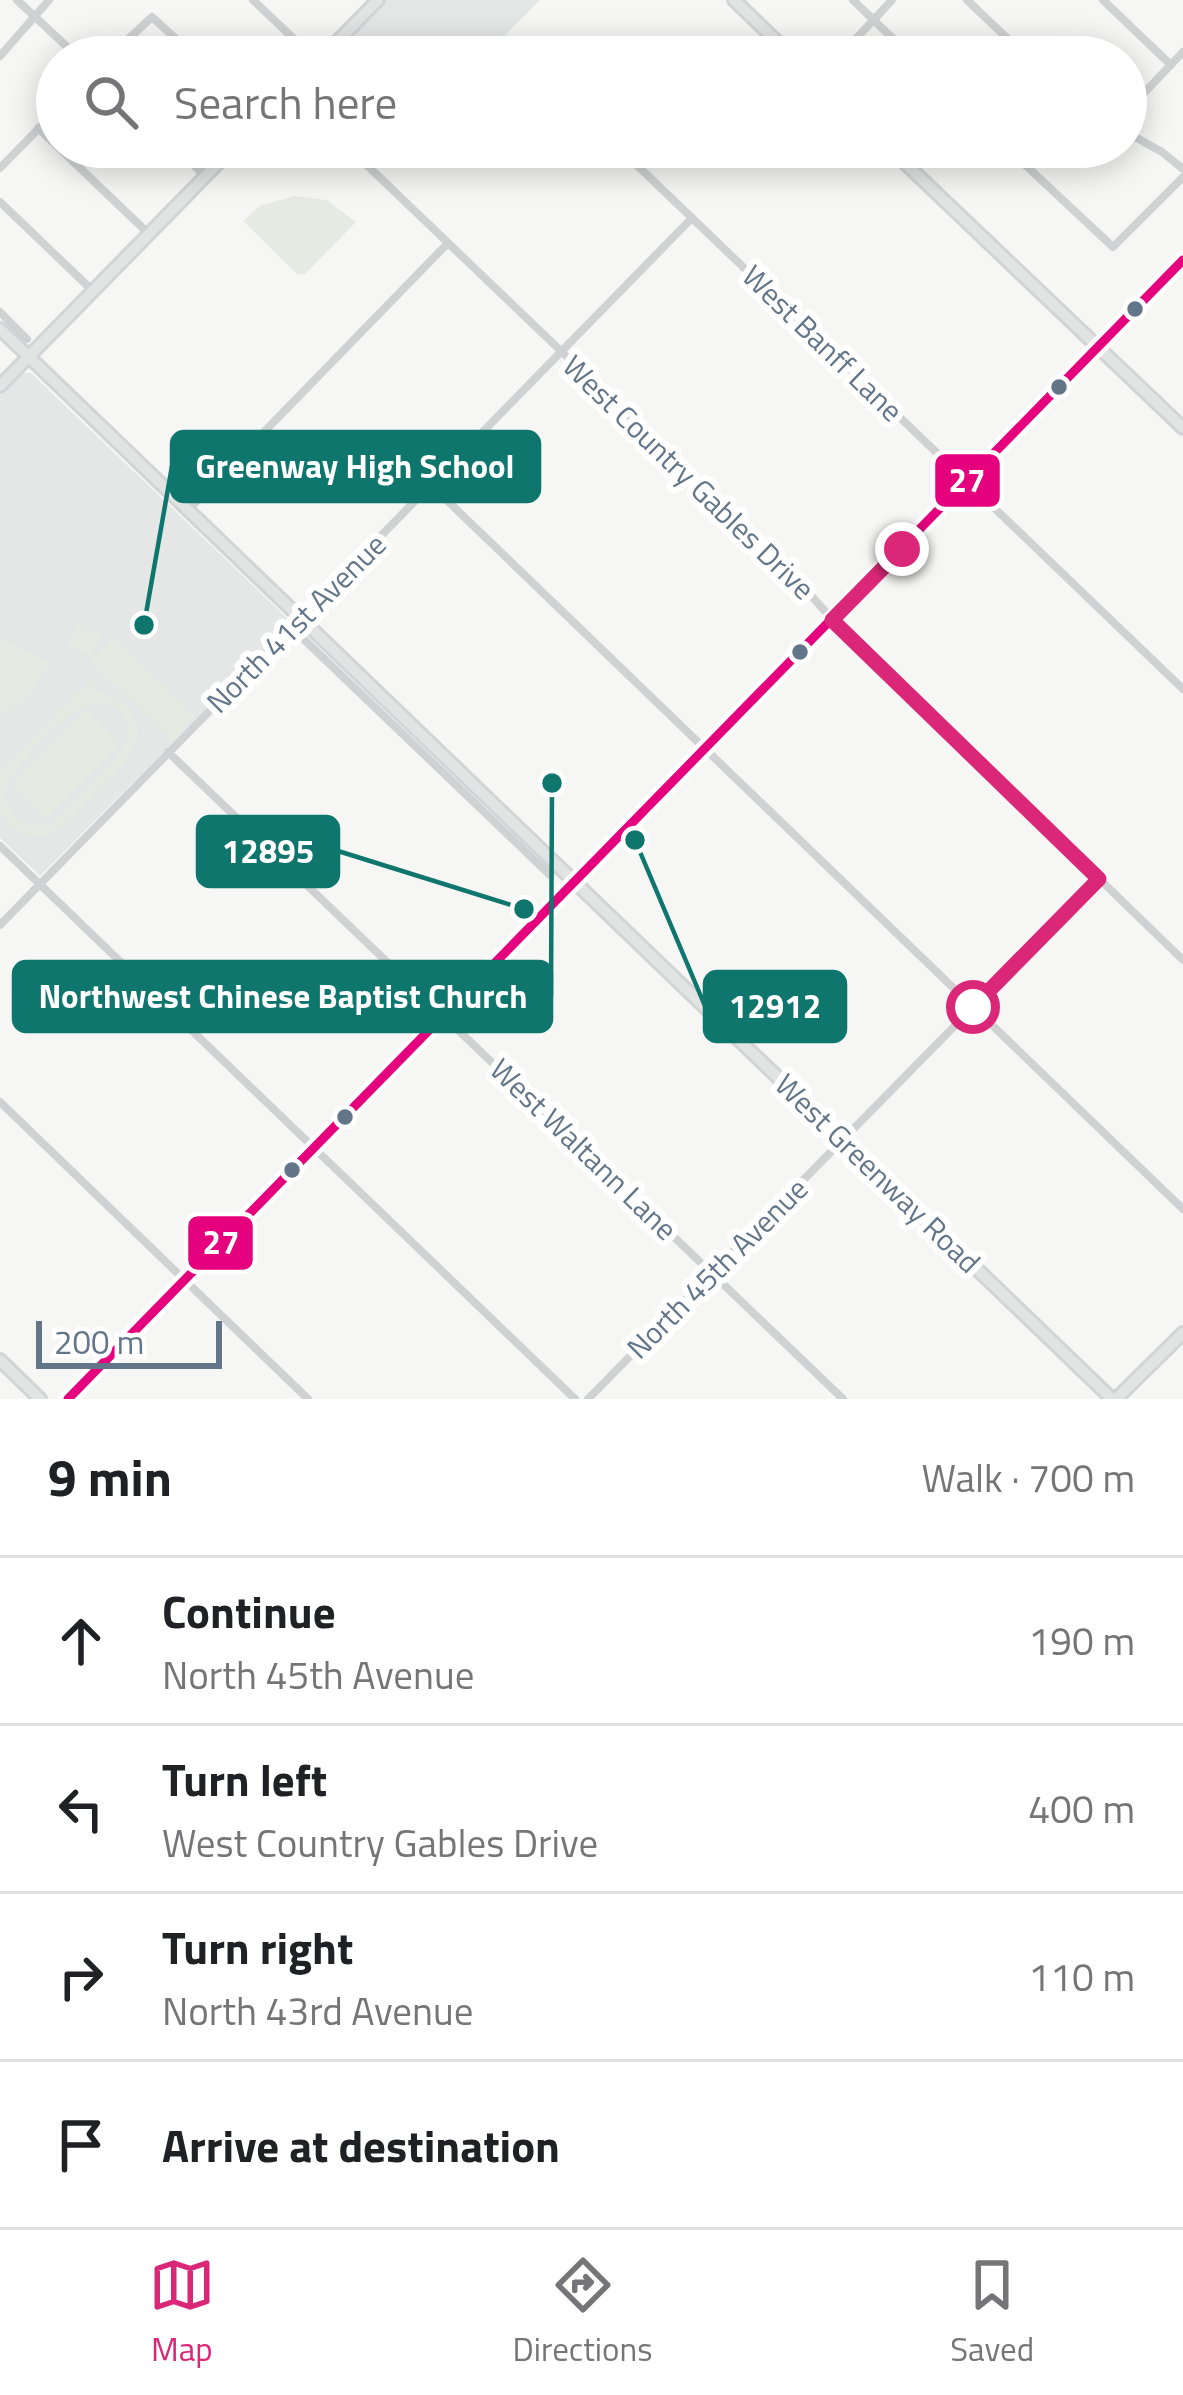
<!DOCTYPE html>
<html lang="en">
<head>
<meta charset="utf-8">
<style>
  body { margin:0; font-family:"Titillium Web",sans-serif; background:#f6f6f6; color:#202124 }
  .scale { position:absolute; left:36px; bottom:30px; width:186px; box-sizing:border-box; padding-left:12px; border:6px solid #637588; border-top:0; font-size:33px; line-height:42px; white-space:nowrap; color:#637588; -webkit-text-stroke:9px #fff; paint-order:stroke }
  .stop { position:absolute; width:36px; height:36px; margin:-27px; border:9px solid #db2777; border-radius:50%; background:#fff }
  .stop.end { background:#db2777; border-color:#fff; box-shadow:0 3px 12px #0008 }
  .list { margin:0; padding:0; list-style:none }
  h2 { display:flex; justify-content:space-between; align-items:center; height:156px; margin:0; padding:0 48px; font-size:51px }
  h2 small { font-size:39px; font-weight:400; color:#757577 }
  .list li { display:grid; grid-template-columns:78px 1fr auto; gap:36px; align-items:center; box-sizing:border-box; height:168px; padding:0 48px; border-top:3px solid #e0e0e0 }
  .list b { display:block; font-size:45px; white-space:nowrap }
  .list p { margin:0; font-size:39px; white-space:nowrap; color:#757577 }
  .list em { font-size:39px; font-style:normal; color:#757577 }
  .icon { flex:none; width:66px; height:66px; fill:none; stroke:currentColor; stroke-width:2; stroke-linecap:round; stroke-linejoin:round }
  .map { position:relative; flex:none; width:1183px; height:1399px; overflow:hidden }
  .search { position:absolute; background:#fff; box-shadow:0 6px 30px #0003; left:36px; right:36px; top:36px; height:132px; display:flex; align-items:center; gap:30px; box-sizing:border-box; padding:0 42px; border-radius:66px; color:#757577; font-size:45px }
  .sheet { height:828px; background:#fff }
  nav { display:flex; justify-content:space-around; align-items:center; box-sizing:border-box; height:168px; border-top:3px solid #e0e0e0; background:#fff; font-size:33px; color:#757577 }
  nav a { display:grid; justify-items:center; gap:6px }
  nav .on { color:#db2777 }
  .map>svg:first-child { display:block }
  .built { fill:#e5e6e6 }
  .green { fill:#e6eae3; fill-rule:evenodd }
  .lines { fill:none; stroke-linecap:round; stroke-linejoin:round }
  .secondary-casing { stroke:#d2d4d6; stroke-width:16 }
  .street { stroke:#d0d1d2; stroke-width:8 }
  .secondary { stroke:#e2e3e3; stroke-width:10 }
  .bus-1-casing { stroke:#fff; stroke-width:18 }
  .bus-1 { stroke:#e5007d; stroke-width:9 }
  .route { stroke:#db2777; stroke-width:15 }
  .bus-dot { fill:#637588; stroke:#fff; stroke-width:4.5 }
  .labels { text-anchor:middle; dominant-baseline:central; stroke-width:12; stroke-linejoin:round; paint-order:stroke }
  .street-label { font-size:30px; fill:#637588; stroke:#fff }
  .leader { fill:none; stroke:#0f766e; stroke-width:4.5 }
  .callout-dot { fill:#0f766e; stroke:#fff; stroke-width:4.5 }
  .callout { fill:#0f766e; stroke:#0f766e; stroke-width:4.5 }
  .callout-label { font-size:33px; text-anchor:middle; font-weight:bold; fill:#fff }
  .line-badge { stroke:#fff; stroke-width:4.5 }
  .badge-label { font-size:33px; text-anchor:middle; font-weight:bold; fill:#fff }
</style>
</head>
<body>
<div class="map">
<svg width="1183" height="1399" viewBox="0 0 1183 1399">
  <rect width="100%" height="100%" fill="#f6f6f5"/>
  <g class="built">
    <path d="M386,0H540L484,57H330Z"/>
    <path d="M21,373H31L289,620L288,626L40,876L0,838V394Z"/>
  </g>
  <g class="green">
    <path d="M295,196L326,200L356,222L305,274H297L243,221L259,206Z"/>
    <path d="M79,624L100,634L90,655L69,645Z"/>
    <path d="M114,638L195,716L172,741L90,662Z"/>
    <path d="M0,639L50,662C37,686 27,704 0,712Z"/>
    <path d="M89,681L96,687L93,692C109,694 123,698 132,714C151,749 112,776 90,798C78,811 65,829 48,834C28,840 11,829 0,813V772ZM99,702C159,718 112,763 89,787C77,799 63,819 46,825C36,828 28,825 19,821L4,798C5,770 71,704 99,702Z"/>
    <path d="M86,709L121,743L46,819L12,784Z"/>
  </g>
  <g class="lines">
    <defs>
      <g id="secondary">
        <path d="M734,0L793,57"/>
        <path d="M322,57L378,0"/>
        <path d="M888,147L1183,428"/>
        <path d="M0,329L1112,1399"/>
        <path d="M0,386L234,147"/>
        <path d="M0,1360L40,1399"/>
        <path d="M68,1399L1183,260"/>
        <path d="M1116,1399L1183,1333"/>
      </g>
    </defs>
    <use href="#secondary" class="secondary-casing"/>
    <g class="street">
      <path d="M17,0L78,57"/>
      <path d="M253,0L313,57"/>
      <path d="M853,0L912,57"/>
      <path d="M967,0L1027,57"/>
      <path d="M1103,0L1171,65"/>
      <path d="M0,56L49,0"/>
      <path d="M109,57L152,17L196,57"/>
      <path d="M744,57L768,33"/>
      <path d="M839,57L892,0"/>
      <path d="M1126,112L1183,52"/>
      <path d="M38,128L57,146"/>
      <path d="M1126,132L1162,152L1183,169"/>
      <path d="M58,147L149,234"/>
      <path d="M175,147L205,176"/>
      <path d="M348,147L780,561L841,629L1183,960"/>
      <path d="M618,147L1183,689"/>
      <path d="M1006,147L1113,247L1183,177"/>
      <path d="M638,166L657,147"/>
      <path d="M0,168L57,110"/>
      <path d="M0,202L93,291"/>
      <path d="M0,312L27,339"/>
      <path d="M431,485L1183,1209"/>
      <path d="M188,510L448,243"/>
      <path d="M292,628L550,875"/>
      <path d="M168,752L843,1399"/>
      <path d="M0,846L575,1399"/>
      <path d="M0,925L692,218"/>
      <path d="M0,1102L308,1399"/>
      <path d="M588,1399L1099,879"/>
    </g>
    <use href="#secondary" class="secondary"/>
    <defs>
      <path id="bus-1" d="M68,1399L1183,260"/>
    </defs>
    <use href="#bus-1" class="bus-1-casing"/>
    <use href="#bus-1" class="bus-1"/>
  </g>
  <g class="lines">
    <path class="route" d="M902,549L832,620L1099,879L973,1007"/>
  </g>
  <g class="bus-dot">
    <circle cx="1135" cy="309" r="10"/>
    <circle cx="1059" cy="387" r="10"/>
    <circle cx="800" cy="652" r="10"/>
    <circle cx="345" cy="1117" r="10"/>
    <circle cx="292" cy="1170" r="10"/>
  </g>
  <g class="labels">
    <g class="street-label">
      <text transform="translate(823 343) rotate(44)">West Banff Lane</text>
      <text transform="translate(689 477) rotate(44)">West Country Gables Drive</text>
      <text transform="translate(296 623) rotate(-45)">North 41st Avenue</text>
      <text transform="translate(584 1149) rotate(44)">West Waltann Lane</text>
      <text transform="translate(878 1173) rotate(44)">West Greenway Road</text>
      <text transform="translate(717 1268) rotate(-45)">North 45th Avenue</text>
    </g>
  </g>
  <path class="leader" d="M144 625L172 466M524 909L338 851M552 783L551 997M635 840L705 1006"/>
  <g class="callout-dot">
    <circle cx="144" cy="625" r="12"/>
    <circle cx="524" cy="909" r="12"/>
    <circle cx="552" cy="783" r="12"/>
    <circle cx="635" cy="840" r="12"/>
  </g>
  <g class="callout">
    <rect x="172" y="432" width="367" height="69" rx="12"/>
    <rect x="198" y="817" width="140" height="69" rx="12"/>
    <rect x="14" y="962" width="537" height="69" rx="12"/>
    <rect x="705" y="972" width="140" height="69" rx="12"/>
  </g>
  <g class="callout-label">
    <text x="355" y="478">Greenway High School</text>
    <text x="268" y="863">12895</text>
    <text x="283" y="1008">Northwest Chinese Baptist Church</text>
    <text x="775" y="1018">12912</text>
  </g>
  <g class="line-badge">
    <rect x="933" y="452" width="69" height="57" rx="12" fill="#e5007d"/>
    <rect x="186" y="1214" width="69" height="58" rx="12" fill="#e5007d"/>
  </g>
  <g class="badge-label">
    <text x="967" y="492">27</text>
    <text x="221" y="1254">27</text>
  </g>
</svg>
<div class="scale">200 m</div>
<div class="stop" style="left:973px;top:1007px"></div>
<div class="stop end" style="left:902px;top:549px"></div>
<div class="search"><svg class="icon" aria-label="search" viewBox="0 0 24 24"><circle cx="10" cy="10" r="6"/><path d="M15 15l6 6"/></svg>Search here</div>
</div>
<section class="sheet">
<h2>9 min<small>Walk · 700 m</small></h2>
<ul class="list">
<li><svg class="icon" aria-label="ahead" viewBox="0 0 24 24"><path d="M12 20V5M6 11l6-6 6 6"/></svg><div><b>Continue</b><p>North 45th Avenue</p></div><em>190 m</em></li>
<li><svg class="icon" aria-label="left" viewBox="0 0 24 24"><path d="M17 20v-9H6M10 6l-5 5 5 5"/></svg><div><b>Turn left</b><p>West Country Gables Drive</p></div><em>400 m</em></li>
<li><svg class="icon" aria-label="right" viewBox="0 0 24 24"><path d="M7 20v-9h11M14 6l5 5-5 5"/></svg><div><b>Turn right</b><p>North 43rd Avenue</p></div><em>110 m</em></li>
<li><svg class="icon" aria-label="arrive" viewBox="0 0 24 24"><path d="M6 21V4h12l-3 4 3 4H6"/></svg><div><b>Arrive at destination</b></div></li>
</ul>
</section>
<nav>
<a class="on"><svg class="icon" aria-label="map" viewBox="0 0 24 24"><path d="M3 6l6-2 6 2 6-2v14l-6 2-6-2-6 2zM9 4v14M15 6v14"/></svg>Map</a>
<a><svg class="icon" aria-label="directions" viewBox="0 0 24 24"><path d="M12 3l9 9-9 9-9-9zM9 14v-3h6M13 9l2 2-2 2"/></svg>Directions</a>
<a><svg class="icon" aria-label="saved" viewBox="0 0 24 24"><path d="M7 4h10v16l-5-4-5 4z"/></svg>Saved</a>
</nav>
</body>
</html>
